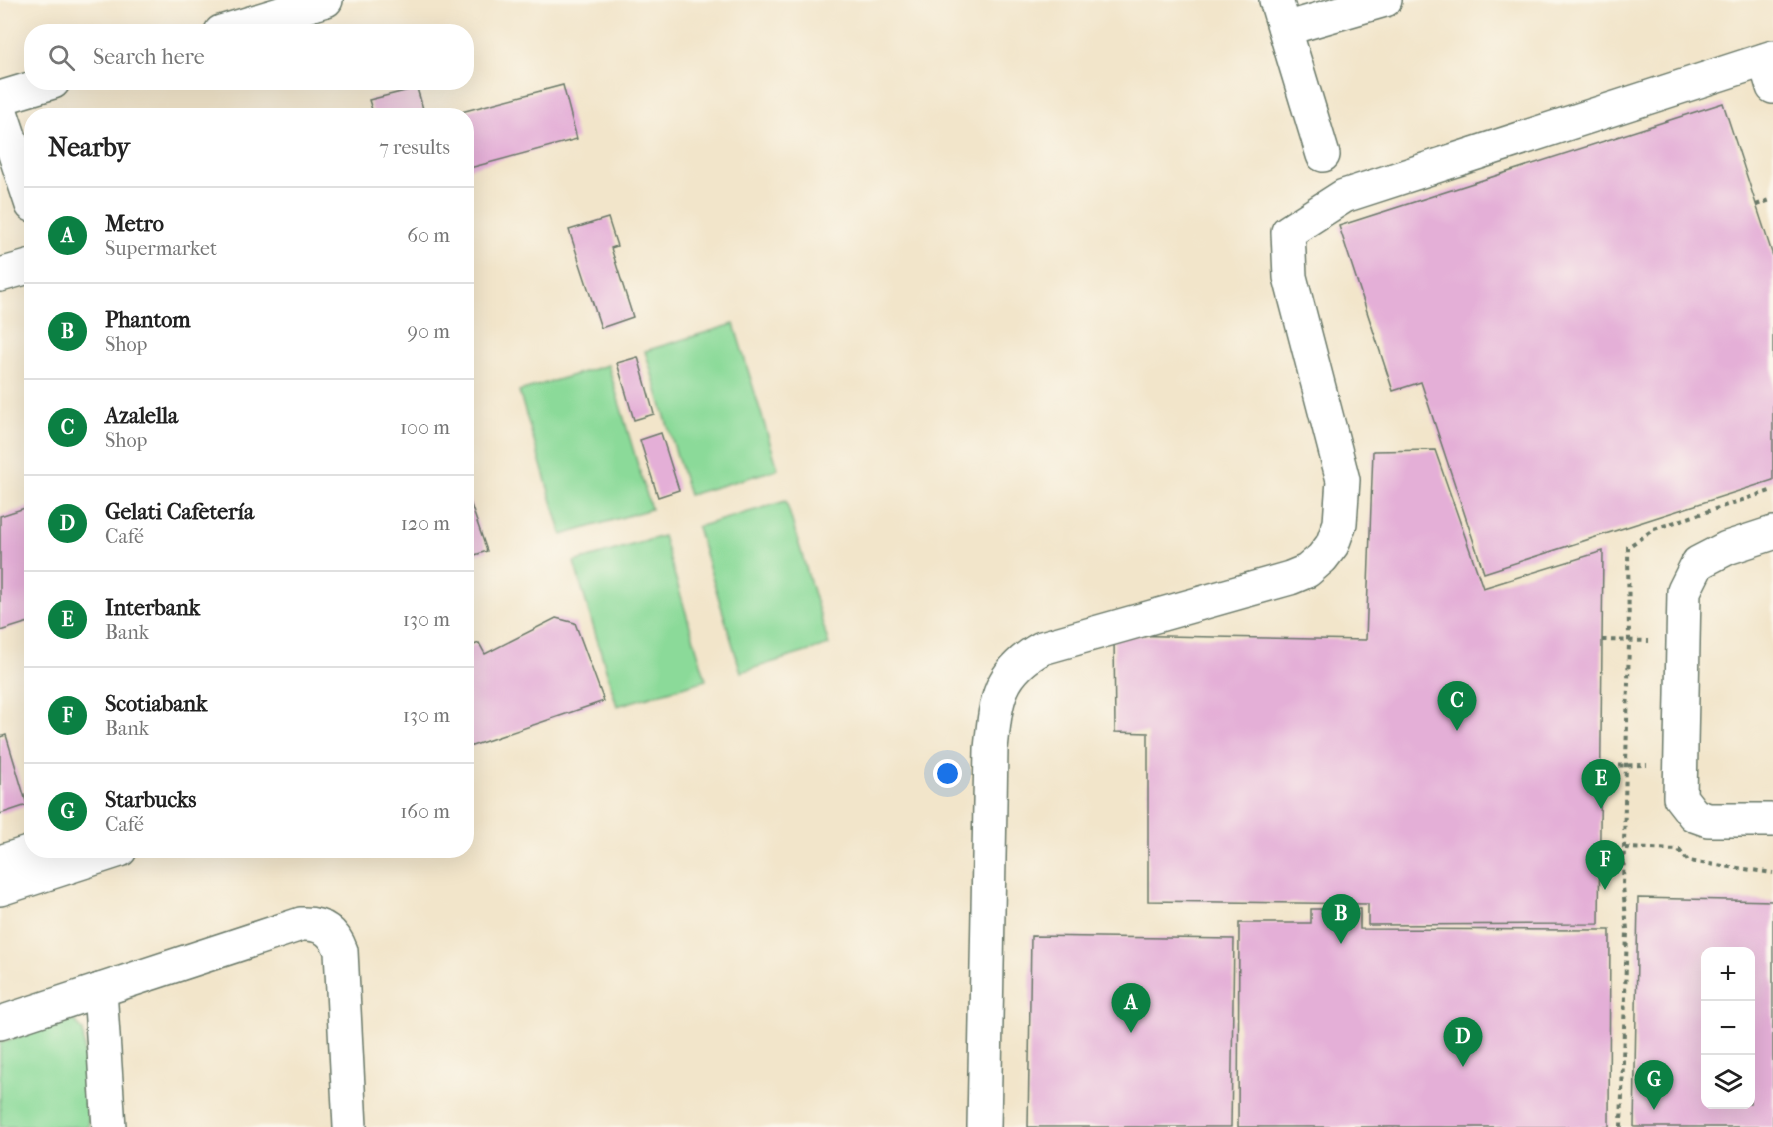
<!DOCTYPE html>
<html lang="en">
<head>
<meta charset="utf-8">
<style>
  body { margin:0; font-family:"IM FELL French Canon",serif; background:#f6f6f6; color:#222 }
  .controls { position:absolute; right:18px; bottom:18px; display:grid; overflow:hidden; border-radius:12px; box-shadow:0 6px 24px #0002 }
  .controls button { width:54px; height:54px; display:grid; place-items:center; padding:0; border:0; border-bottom:2px solid #e0e0e0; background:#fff; color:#222; font:30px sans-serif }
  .you { position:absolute; left:948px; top:774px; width:21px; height:21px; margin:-15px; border:4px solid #fff; border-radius:50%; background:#1a73e8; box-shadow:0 0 0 9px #1a73e833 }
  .badge { display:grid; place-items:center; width:39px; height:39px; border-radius:50%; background:#0b8043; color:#fff; font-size:20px; font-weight:700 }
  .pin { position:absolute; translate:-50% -50px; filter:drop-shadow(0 2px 3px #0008) }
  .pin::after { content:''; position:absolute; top:32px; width:21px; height:18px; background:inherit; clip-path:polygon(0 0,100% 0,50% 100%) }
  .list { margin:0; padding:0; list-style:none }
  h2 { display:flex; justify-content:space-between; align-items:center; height:78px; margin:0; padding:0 24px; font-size:26px }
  h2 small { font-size:20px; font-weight:400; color:#767676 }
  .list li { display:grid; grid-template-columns:39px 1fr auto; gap:18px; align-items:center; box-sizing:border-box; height:96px; padding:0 24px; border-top:2px solid #e0e0e0 }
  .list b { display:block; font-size:22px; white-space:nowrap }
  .list p { margin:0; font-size:20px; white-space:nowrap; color:#767676 }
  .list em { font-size:20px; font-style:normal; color:#767676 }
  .icon { flex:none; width:33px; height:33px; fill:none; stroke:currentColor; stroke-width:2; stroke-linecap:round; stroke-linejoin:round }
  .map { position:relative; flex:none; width:1773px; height:1127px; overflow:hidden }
  .search { position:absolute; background:#fff; box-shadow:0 6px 24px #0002; left:24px; top:24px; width:450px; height:66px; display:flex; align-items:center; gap:15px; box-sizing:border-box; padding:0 21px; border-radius:24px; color:#767676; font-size:22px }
  .panel { position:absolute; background:#fff; box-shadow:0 6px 24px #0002; left:24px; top:108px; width:450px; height:750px; border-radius:24px }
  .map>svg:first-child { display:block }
  .green { fill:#8bda99; stroke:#558c66; stroke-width:1.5 }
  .building { fill:#e4afd7; fill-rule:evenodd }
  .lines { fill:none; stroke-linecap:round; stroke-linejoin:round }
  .minor-casing { stroke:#697868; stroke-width:36 }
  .major-casing { stroke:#697868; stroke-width:36 }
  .path { stroke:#697868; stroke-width:4; stroke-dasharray:4.5 4.5; stroke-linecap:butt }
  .minor { stroke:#fff; stroke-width:33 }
  .major { stroke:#fff; stroke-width:33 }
</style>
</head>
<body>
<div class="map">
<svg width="1773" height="1127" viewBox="0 0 1773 1127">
  <rect width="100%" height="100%" fill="#fbf7ec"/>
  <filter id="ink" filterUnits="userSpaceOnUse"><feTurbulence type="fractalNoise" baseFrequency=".0167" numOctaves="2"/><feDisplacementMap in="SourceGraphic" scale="12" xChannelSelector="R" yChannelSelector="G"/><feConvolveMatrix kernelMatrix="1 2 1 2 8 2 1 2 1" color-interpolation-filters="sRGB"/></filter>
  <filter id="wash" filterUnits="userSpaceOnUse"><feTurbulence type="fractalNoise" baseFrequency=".008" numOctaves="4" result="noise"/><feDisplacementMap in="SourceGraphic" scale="24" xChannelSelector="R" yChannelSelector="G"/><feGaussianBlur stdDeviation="1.35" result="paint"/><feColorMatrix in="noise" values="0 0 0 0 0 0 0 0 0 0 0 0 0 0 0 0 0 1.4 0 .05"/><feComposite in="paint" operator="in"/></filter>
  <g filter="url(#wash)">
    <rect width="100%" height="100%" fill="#f2e5ca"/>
    <g class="green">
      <path d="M734,324L778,469L689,495L645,351Z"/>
      <path d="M608,365L651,509L562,535L519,391Z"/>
      <path d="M786,501L829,645L741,672L697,527Z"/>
      <path d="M663,536L706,680L617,706L574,562Z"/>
      <path d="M65,1021H75L83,1031L89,1127H0V1043Z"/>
    </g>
    <g id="blocks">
      <g class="building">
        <path d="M563,85L577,139L466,169V116L450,115Z"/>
        <path d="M417,88L425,116H374L369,100Z"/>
        <path d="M1723,103L1773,256V480L1484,573L1421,382L1393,391L1339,226Z"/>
        <path d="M608,218L617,246L611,248L633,317L601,328L569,230Z"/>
        <path d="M638,357L654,414L634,420L617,363Z"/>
        <path d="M661,433L679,490L658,497L640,440Z"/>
        <path d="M1435,450L1483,588L1603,551L1599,924L1368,925V904L1148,901V733L1115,732L1114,635L1366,640L1373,451Z"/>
        <path d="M466,490L487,551L466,558Z"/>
        <path d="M31,506L32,621L0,631V516Z"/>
        <path d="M556,618L575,623L604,701L466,748V648L479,643L485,654Z"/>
        <path d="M6,735L27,805L0,814V737Z"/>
        <path d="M1638,898L1773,901V1127H1634ZM1706,952H1750V1104H1706Z"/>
        <path d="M1311,909H1360V929L1610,930L1609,1127H1238L1239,923H1311Z"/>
        <path d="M1031,936L1234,939L1231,1127H1028Z"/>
      </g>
    </g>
  </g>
  <g filter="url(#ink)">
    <use href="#blocks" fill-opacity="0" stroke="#697868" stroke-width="1.5"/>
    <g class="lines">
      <defs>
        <g id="minor">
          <path d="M1276,0L1323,155"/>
          <path d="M1285,29L1385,0"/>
          <path d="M1765,60L1773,87"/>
          <path d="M0,109L32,205"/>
          <path d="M0,275L32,266"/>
          <path d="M1773,533L1727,548L1698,563L1684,591L1680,797L1694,815L1708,820H1773"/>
          <path d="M0,862L37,850"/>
          <path d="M0,889L120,850"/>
          <path d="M100,990L109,1127"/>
          <path d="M0,1023L301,924C322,923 334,931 341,951L350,1127"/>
          <path d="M984,1127L991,749C996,701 997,673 1042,648L1290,578L1307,571L1322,558L1332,545L1340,523L1343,480L1290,277L1288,232L1344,196L1773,57"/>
        </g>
        <g id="major">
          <path d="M221,32L326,0"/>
          <path d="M0,98L53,82"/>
        </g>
      </defs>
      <use href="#minor" class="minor-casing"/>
      <use href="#major" class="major-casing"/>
      <g class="path">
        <path d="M1756,205L1773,199"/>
        <path d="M1602,640L1649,641"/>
        <path d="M1601,766L1647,765"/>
        <path d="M1625,848L1679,850L1688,861L1773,873"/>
        <path d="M1621,1127L1627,930L1623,886L1629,641L1628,547L1654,529L1773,490"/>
      </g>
      <use href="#minor" class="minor"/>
      <use href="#major" class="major"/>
    </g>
  </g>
</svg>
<div class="controls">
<button>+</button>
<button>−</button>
<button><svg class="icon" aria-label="layers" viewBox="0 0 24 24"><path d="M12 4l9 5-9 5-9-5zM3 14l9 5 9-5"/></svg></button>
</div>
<div class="you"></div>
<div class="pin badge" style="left:1131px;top:1033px">A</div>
<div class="pin badge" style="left:1341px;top:944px">B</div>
<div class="pin badge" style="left:1457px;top:731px">C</div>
<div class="pin badge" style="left:1463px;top:1067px">D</div>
<div class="pin badge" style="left:1601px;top:809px">E</div>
<div class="pin badge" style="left:1605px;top:890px">F</div>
<div class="pin badge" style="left:1654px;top:1110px">G</div>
<div class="search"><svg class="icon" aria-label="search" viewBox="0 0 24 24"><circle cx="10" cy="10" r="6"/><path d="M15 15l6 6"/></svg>Search here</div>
<section class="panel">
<h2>Nearby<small>7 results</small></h2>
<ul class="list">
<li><span class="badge">A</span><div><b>Metro</b><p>Supermarket</p></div><em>60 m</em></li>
<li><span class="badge">B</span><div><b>Phantom</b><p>Shop</p></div><em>90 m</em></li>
<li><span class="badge">C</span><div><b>Azalella</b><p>Shop</p></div><em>100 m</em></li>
<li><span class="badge">D</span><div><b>Gelati Cafetería</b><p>Café</p></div><em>120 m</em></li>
<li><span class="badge">E</span><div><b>Interbank</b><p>Bank</p></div><em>130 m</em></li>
<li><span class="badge">F</span><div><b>Scotiabank</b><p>Bank</p></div><em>130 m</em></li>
<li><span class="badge">G</span><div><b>Starbucks</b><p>Café</p></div><em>160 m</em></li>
</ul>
</section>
</div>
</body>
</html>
